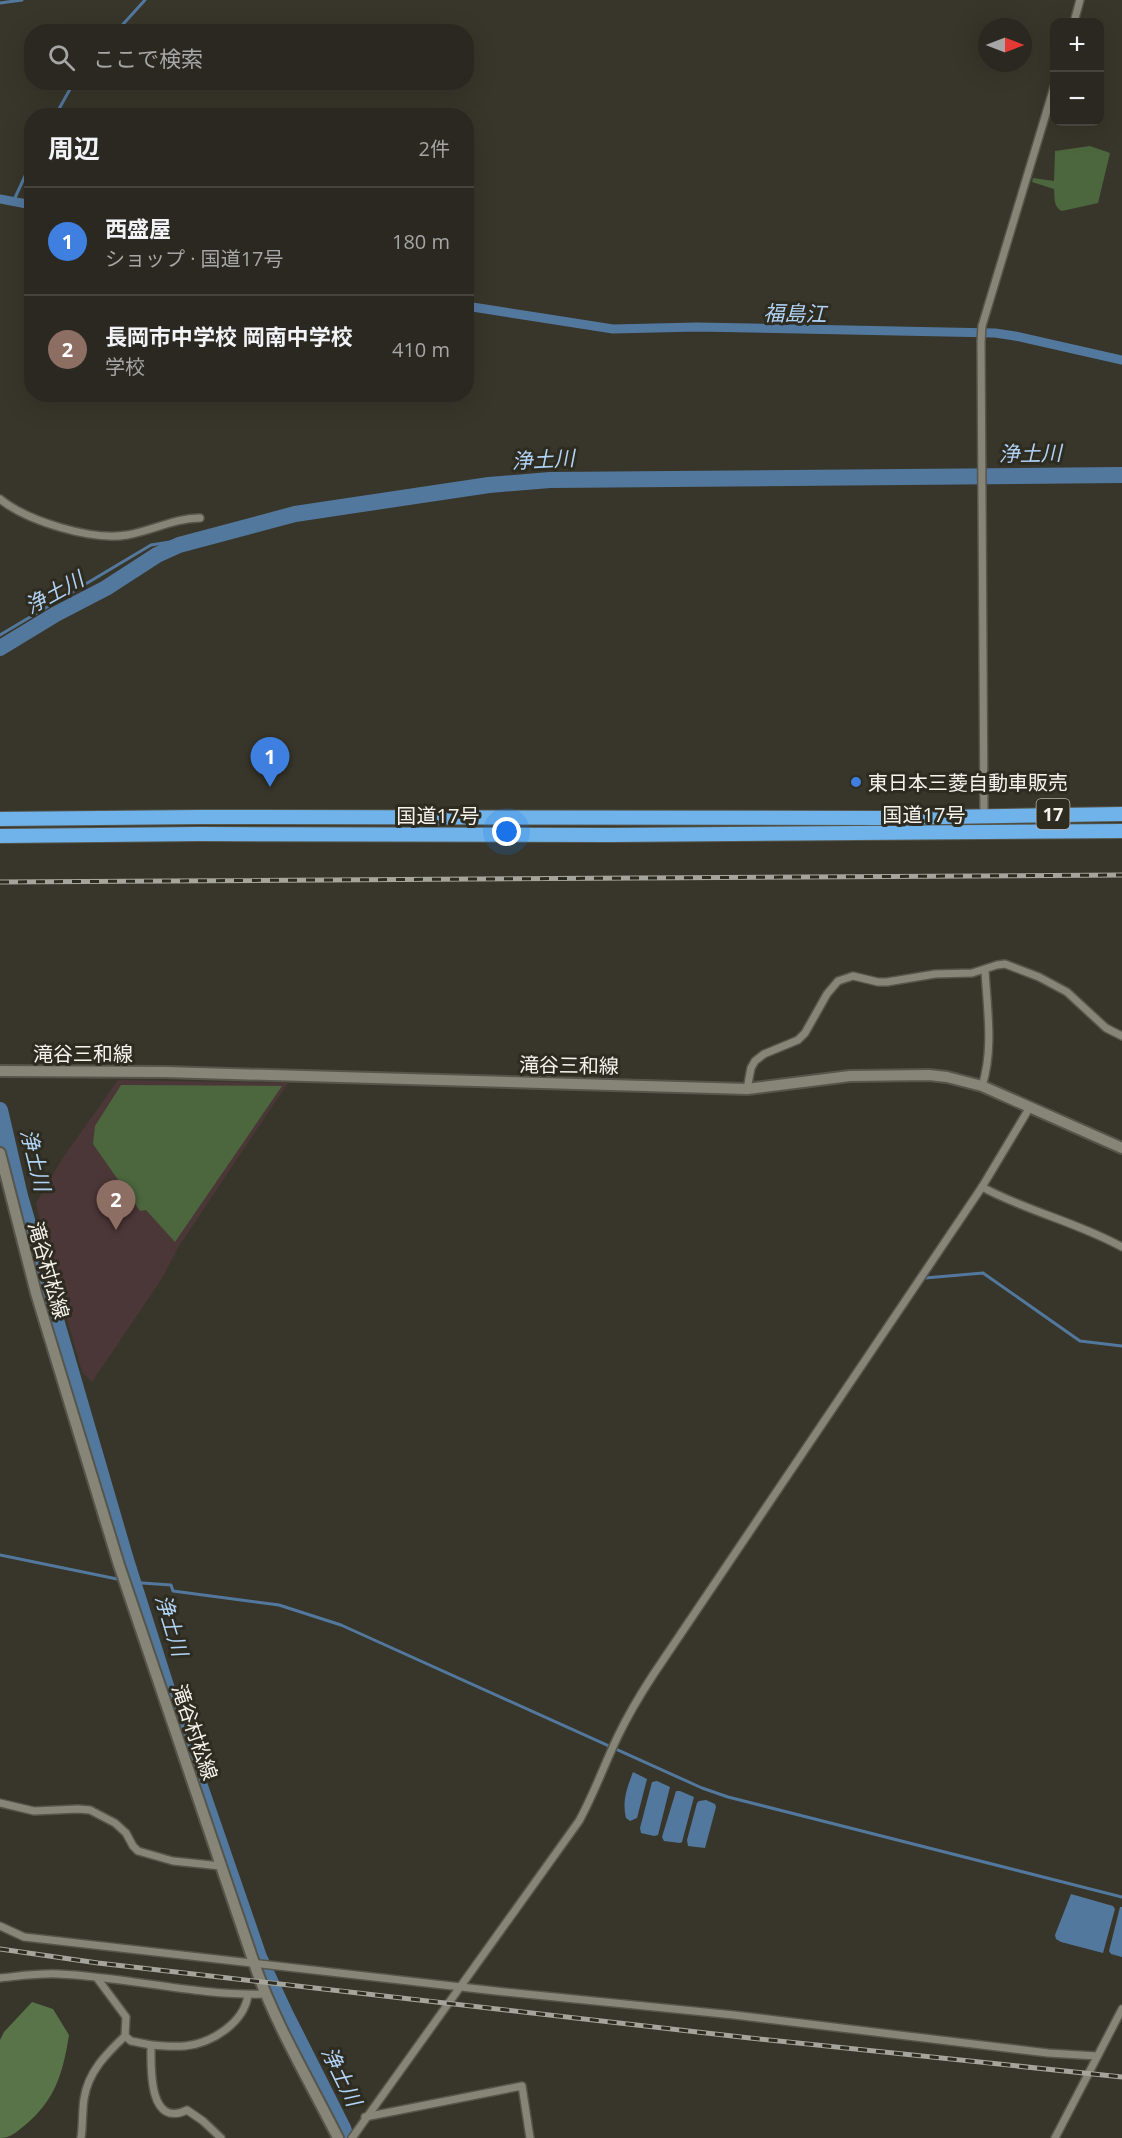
<!DOCTYPE html>
<html lang="ja">
<head>
<meta charset="utf-8">
<style>
  body { margin:0; font-family:"Open Sans","Noto Sans JP",sans-serif; background:#36342d; color:#f1f3f6 }
  .controls { position:absolute; right:18px; top:18px; display:grid; overflow:hidden; border-radius:12px; box-shadow:0 6px 24px #0002 }
  .controls button { width:54px; height:54px; display:grid; place-items:center; padding:0; border:0; border-bottom:2px solid #46443e; background:#2a2820; color:#f1f3f6; font:30px sans-serif }
  .compass { position:absolute; left:978px; top:18px; width:54px; height:54px; border-radius:50%; background:#2a2820; box-shadow:0 6px 24px #0002; rotate:90deg }
  .you { position:absolute; left:507px; top:832px; width:21px; height:21px; margin:-15px; border:4px solid #fff; border-radius:50%; background:#1a73e8; box-shadow:0 0 0 9px #1a73e833 }
  .badge { display:grid; place-items:center; width:39px; height:39px; border-radius:50%; background:#8abfa5; color:#fff; font-size:20px; font-weight:700 }
  .pin { position:absolute; translate:-50% -50px; filter:drop-shadow(0 2px 3px #0008) }
  .pin::after { content:''; position:absolute; top:32px; width:21px; height:18px; background:inherit; clip-path:polygon(0 0,100% 0,50% 100%) }
  .list { margin:0; padding:0; list-style:none }
  h2 { display:flex; justify-content:space-between; align-items:center; height:78px; margin:0; padding:0 24px; font-size:26px }
  h2 small { font-size:20px; font-weight:400; color:#a5a6a5 }
  .list li { display:grid; grid-template-columns:39px 1fr auto; gap:18px; align-items:center; box-sizing:border-box; height:108px; padding:0 24px; border-top:2px solid #46443e }
  .list b { display:block; font-size:22px; white-space:nowrap }
  .list p { margin:0; font-size:20px; white-space:nowrap; color:#a5a6a5 }
  .list em { font-size:20px; font-style:normal; color:#a5a6a5 }
  .icon { flex:none; width:33px; height:33px; fill:none; stroke:currentColor; stroke-width:2; stroke-linecap:round; stroke-linejoin:round }
  .map { position:relative; flex:none; width:1122px; height:2138px; overflow:hidden }
  .search { position:absolute; background:#2a2820; box-shadow:0 6px 24px #0002; left:24px; top:24px; width:450px; height:66px; display:flex; align-items:center; gap:15px; box-sizing:border-box; padding:0 21px; border-radius:24px; color:#a5a6a5; font-size:22px }
  .panel { position:absolute; background:#2a2820; box-shadow:0 6px 24px #0002; left:24px; top:108px; width:450px; height:294px; border-radius:24px }
  .map>svg:first-child { display:block }
  .education { fill:#4c3738 }
  .green { fill:#4c663e }
  .forest { fill:#597449 }
  .water { fill:#53789e }
  .lines { fill:none; stroke-linecap:round; stroke-linejoin:round }
  .stream { stroke:#53789e; stroke-width:3 }
  .canal { stroke:#53789e; stroke-width:9 }
  .river { stroke:#53789e; stroke-width:16 }
  .street-casing { stroke:#56554b; stroke-width:10 }
  .secondary-casing { stroke:#56554b; stroke-width:14 }
  .highway-casing { stroke:#56554b; stroke-width:16 }
  .street { stroke:#878578; stroke-width:7 }
  .secondary { stroke:#878578; stroke-width:10 }
  .highway { stroke:#6fb3ea; stroke-width:14 }
  .rail-casing { stroke:#a6a59c; stroke-width:5 }
  .rail { stroke:#2e2c21; stroke-width:3; stroke-dasharray:9; stroke-linecap:butt }
  .shop-dot { fill:#3f7fe0; stroke:#2e2c21; stroke-width:2 }
  .labels { text-anchor:middle; dominant-baseline:central; stroke-width:6; stroke-linejoin:round; paint-order:stroke }
  .shield { fill:#2e2c21; stroke:#b9b7af; stroke-width:1.5 }
  .shield-label { font-size:18px; font-weight:bold; fill:#f4f3ec }
  .poi-label { font-size:20px; fill:#f4f3ec; stroke:#2e2c21; text-anchor:start }
  .street-label { font-size:20px; fill:#f4f3ec; stroke:#2e2c21 }
  .water-label { font-size:21px; font-style:italic; fill:#b1d3f6; stroke:#2e2c21 }
</style>
</head>
<body>
<div class="map">
<svg width="1122" height="2138" viewBox="0 0 1122 2138">
  <rect width="100%" height="100%" fill="#38362a"/>
  <path class="education" d="M118,1080L288,1083L179,1246L161,1280L92,1382L82,1372L44,1239L36,1203L62,1159Z"/>
  <g class="green">
    <path d="M1090,146L1110,153L1098,203L1062,211C1053,207 1055,197 1054,189L1032,182L1033,178L1054,181L1055,151Z"/>
    <path d="M121,1085L282,1086L175,1242L146,1210L140,1211L93,1144L95,1126Z"/>
  </g>
  <path class="forest" d="M32,2002L53,2009L69,2035C63,2073 55,2101 24,2126C16,2132 11,2138 0,2138V2040L4,2032Z"/>
  <g class="water">
    <path d="M633,1772L647,1779L637,1818L630,1821L626,1818C622,1801 627,1788 633,1772Z"/>
    <path d="M657,1781L670,1787L658,1835L654,1836L641,1833L640,1828L652,1782Z"/>
    <path d="M676,1791H680L694,1797L682,1842L680,1843L664,1841L662,1837Z"/>
    <path d="M706,1800L715,1804L716,1807L705,1848L688,1846L687,1840L697,1803L699,1801Z"/>
    <path d="M1071,1894L1113,1906L1115,1909L1103,1953L1061,1942L1056,1939L1055,1935Z"/>
    <path d="M1120,1907H1122V1957L1111,1954L1109,1951Z"/>
  </g>
  <g class="lines">
    <g class="stream">
      <path d="M0,3L22,0"/>
      <path d="M116,32L145,0"/>
      <path d="M55,116L74,82"/>
      <path d="M13,202L32,161"/>
      <path d="M0,635L151,545L170,542L179,545"/>
      <path d="M925,1278L983,1273L1080,1341L1122,1346"/>
      <path d="M0,1555L122,1580"/>
      <path d="M128,1582L171,1585L173,1591L279,1605L341,1625L702,1788L728,1797L1122,1897"/>
    </g>
    <g class="canal">
      <path d="M0,199L32,205"/>
      <path d="M466,306L613,329L697,327L995,333L1015,336L1122,360"/>
    </g>
    <g class="river">
      <path d="M0,648L56,614L106,588L157,555L179,545L295,514L489,485L550,480L1122,475"/>
      <path d="M0,1110L20,1196L43,1275L126,1560L174,1711L259,1957L285,2013L343,2128L345,2134L343,2138"/>
    </g>
    <defs>
      <g id="street">
        <path d="M1074,22L1080,0"/>
        <path d="M0,499C27,521 92,541 127,535C152,531 174,518 200,518"/>
        <path d="M984,817L981,342L982,326L1054,87"/>
        <path d="M982,1086C994,1049 987,1008 985,970"/>
        <path d="M747,1089L751,1068L755,1061L764,1054L798,1040L805,1033L827,994L838,981L853,976L878,982H887L935,974L972,973L997,965L1005,964L1039,977L1067,992L1106,1028L1122,1036"/>
        <path d="M982,1187C1026,1211 1077,1222 1122,1247"/>
        <path d="M0,1803L34,1811L78,1809L90,1810L115,1823L126,1833L133,1846L138,1851L173,1861L221,1866"/>
        <path d="M0,1926L24,1937L496,1991L734,2015L1048,2053L1097,2056"/>
        <path d="M0,1978C20,1976 39,1973 59,1974C128,1977 196,1996 265,1994"/>
        <path d="M125,2036L131,2041L151,2045C151,2066 148,2129 187,2110L203,2121L221,2138"/>
        <path d="M151,2045C162,2046 174,2047 185,2046C212,2043 244,2023 248,1995"/>
        <path d="M365,2117L522,2086L530,2138"/>
        <path d="M81,2138C83,2125 82,2112 84,2099C88,2072 106,2054 125,2036L126,2017L97,1978"/>
        <path d="M352,2138L579,1821C594,1794 604,1765 618,1736C628,1715 640,1695 653,1675L982,1187L1030,1107"/>
        <path d="M1055,2138L1122,2009"/>
      </g>
      <g id="secondary">
        <path d="M0,1071L166,1072L747,1089L850,1076L929,1075L947,1077L982,1086L1122,1148"/>
        <path d="M0,1153L36,1293L119,1565L254,1963C275,2024 309,2080 338,2138"/>
      </g>
      <g id="highway">
        <path d="M0,819L200,817L885,818L1122,814"/>
        <path d="M0,836L200,834L611,835L1122,831"/>
      </g>
    </defs>
    <use href="#street" class="street-casing"/>
    <use href="#secondary" class="secondary-casing"/>
    <use href="#highway" class="highway-casing"/>
    <use href="#street" class="street"/>
    <use href="#secondary" class="secondary"/>
    <use href="#highway" class="highway"/>
    <defs>
      <g id="rail">
        <path d="M0,882L1122,875"/>
        <path d="M0,1949L98,1963L741,2037L1122,2077"/>
      </g>
    </defs>
    <use href="#rail" class="rail-casing"/>
    <use href="#rail" class="rail"/>
  </g>
  <circle class="shop-dot" cx="856" cy="782" r="6"/>
  <g class="labels">
    <rect class="shield" x="1036.5" y="799" width="33" height="30" rx="4.5"/>
    <g class="shield-label">
      <text x="1053" y="814">17</text>
    </g>
    <g class="poi-label">
      <text x="868" y="782">東日本三菱自動車販売</text>
    </g>
    <g class="street-label">
      <text x="924" y="814">国道17号</text>
      <text x="438" y="815">国道17号</text>
      <text x="83" y="1053">滝谷三和線</text>
      <text transform="translate(569 1065) rotate(1)">滝谷三和線</text>
      <text transform="translate(49 1270) rotate(74)">滝谷村松線</text>
      <text transform="translate(195 1732) rotate(71)">滝谷村松線</text>
    </g>
    <g class="water-label">
      <text transform="translate(795 313) rotate(1)">福島江</text>
      <text transform="translate(1030 453) rotate(-1)">浄土川</text>
      <text transform="translate(543 459) rotate(-3)">浄土川</text>
      <text transform="translate(54 592) rotate(-29)">浄土川</text>
      <text transform="translate(36 1160) rotate(76)">浄土川</text>
      <text transform="translate(172 1625) rotate(73)">浄土川</text>
      <text transform="translate(342 2076) rotate(64)">浄土川</text>
    </g>
  </g>
</svg>
<div class="controls">
<button>+</button>
<button>−</button>
</div>
<svg class="compass" viewBox="-18 -18 36 36"><path d="M0-13l5 13h-10z" fill="#e53935"/><path d="M0 13l5-13h-10z" fill="#a5a6a5"/></svg>
<div class="you"></div>
<div class="pin badge" style="left:270px;top:787px;background:#3f7fe0">1</div>
<div class="pin badge" style="left:116px;top:1230px;background:#8d6e63">2</div>
<div class="search"><svg class="icon" aria-label="search" viewBox="0 0 24 24"><circle cx="10" cy="10" r="6"/><path d="M15 15l6 6"/></svg>ここで検索</div>
<section class="panel">
<h2>周辺<small>2件</small></h2>
<ul class="list">
<li><span class="badge" style="background:#3f7fe0">1</span><div><b>西盛屋</b><p>ショップ · 国道17号</p></div><em>180 m</em></li>
<li><span class="badge" style="background:#8d6e63">2</span><div><b>長岡市中学校 岡南中学校</b><p>学校</p></div><em>410 m</em></li>
</ul>
</section>
</div>
</body>
</html>
